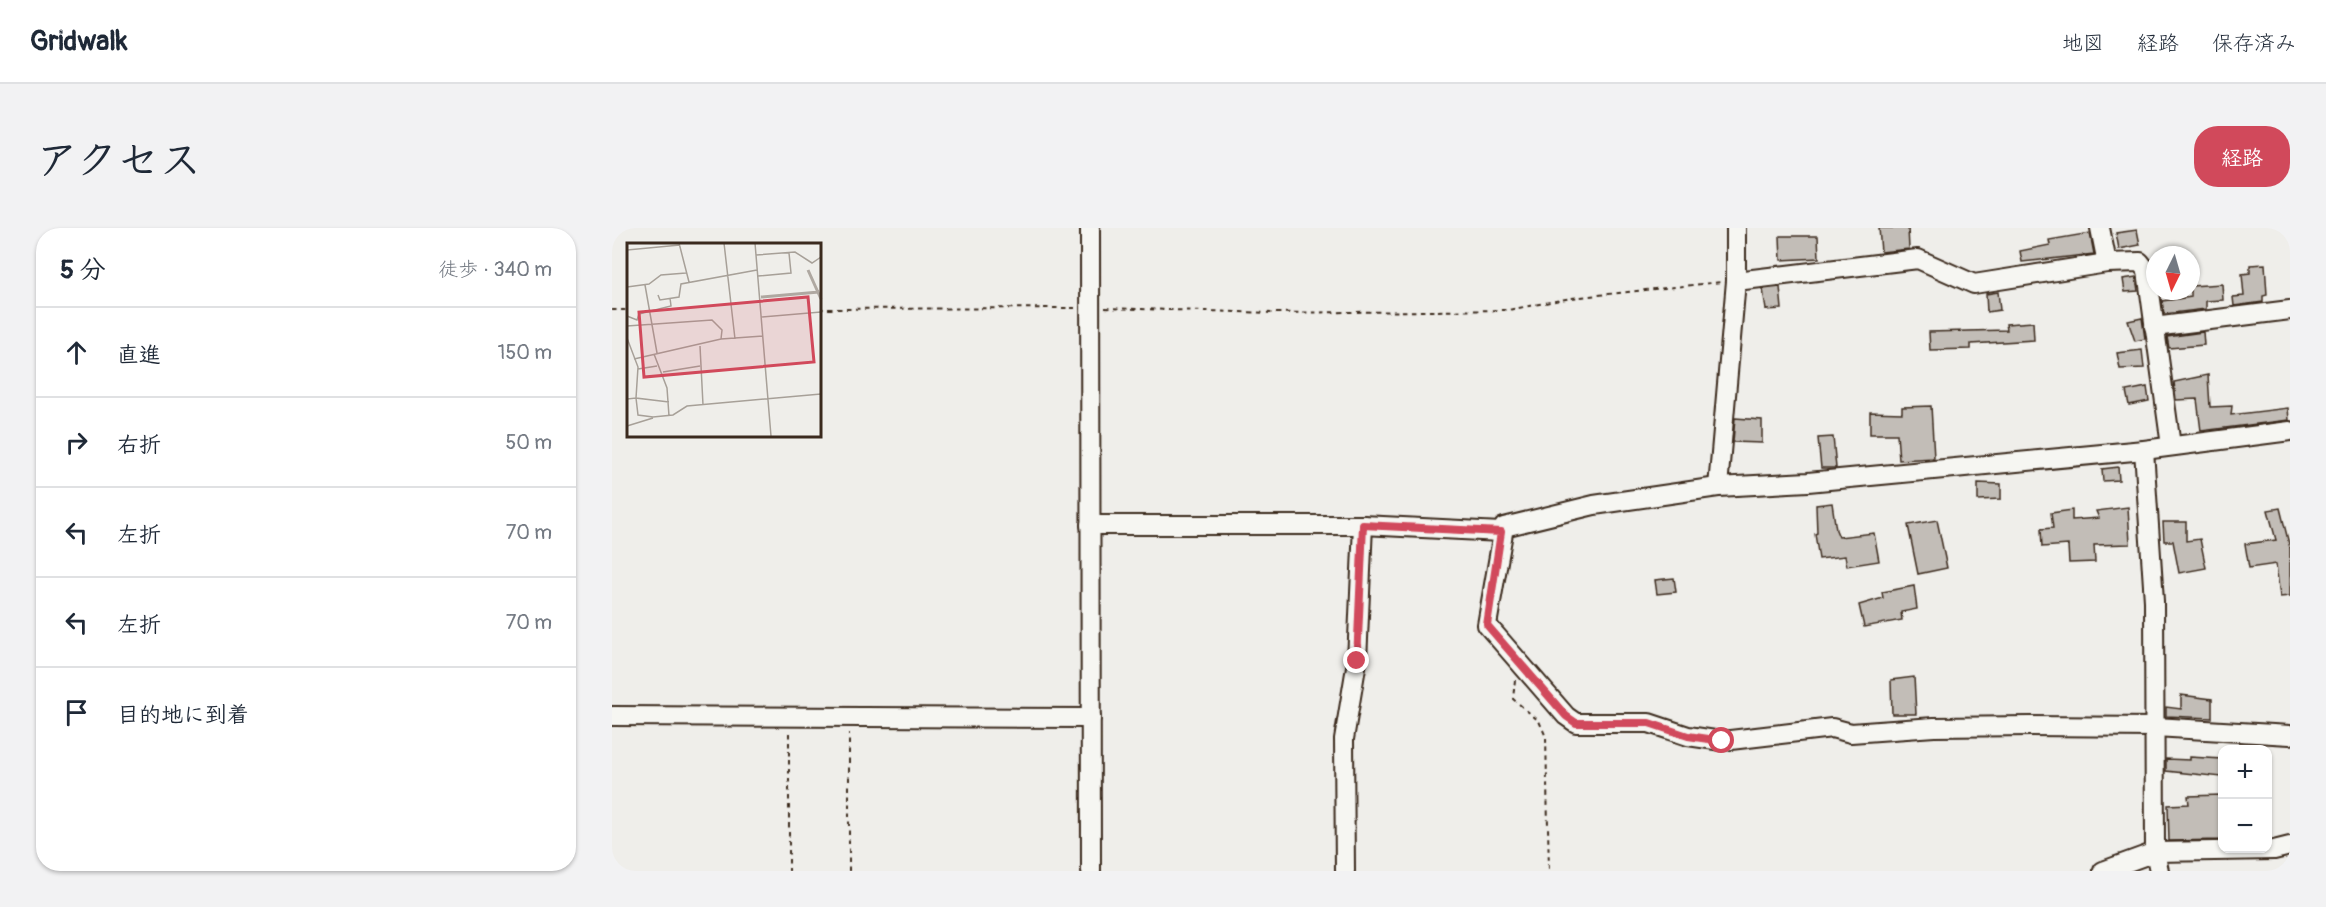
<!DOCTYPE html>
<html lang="ja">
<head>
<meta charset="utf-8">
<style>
  body { margin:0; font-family:Pangolin,"Klee One",sans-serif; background:#f2f2f3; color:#1f2937 }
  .controls { position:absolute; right:18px; bottom:18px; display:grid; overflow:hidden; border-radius:12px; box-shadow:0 2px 4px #0004 }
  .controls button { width:54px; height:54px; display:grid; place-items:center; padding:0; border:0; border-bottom:2px solid #e0e1e3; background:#fff; color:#1f2937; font:30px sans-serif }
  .compass { position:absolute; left:1534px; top:18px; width:54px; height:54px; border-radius:50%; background:#fff; box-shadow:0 2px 4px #0004; rotate:185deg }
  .stop { position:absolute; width:18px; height:18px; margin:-14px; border:4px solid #d1495b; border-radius:50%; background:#fff }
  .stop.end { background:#d1495b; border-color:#fff; box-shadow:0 2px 6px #0008 }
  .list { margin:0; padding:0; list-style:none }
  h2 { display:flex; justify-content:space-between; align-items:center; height:78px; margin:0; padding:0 24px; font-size:26px }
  h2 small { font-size:20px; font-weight:400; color:#747a83 }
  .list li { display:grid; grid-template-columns:39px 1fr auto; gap:18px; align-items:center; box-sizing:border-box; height:90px; padding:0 24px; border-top:2px solid #e0e1e3 }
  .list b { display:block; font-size:22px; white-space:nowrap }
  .list em { font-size:20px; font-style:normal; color:#747a83 }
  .icon { flex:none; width:33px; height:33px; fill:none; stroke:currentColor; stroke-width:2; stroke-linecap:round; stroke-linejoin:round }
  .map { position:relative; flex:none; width:1678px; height:643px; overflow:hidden; border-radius:24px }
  header { display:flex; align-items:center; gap:36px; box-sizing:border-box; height:84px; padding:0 30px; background:#fff; border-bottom:2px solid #e0e1e3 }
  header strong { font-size:28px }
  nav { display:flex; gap:33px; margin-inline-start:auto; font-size:21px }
  .intro { display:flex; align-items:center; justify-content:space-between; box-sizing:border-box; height:144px; padding:0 36px }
  h1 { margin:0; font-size:42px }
  .button { padding:15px 27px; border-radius:24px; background:#d1495b; color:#fff; font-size:21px; font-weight:700 }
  main { display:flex; gap:36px; padding:0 36px }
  aside { flex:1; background:#fff; border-radius:24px; box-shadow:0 2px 4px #0004 }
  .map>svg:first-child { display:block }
  .building { fill:#c2bdb7; stroke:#3b2a1e; stroke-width:1.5 }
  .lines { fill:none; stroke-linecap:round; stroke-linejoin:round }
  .minor-casing { stroke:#3b2a1e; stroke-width:22 }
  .path { stroke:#3b2a1e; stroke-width:2; stroke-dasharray:4.5 4.5; stroke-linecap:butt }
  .minor { stroke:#f6f6f2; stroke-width:18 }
  .route { stroke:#d1495b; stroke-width:8 }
  .inset-river { fill:none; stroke:#afa8a1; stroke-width:3 }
  .inset-road { fill:none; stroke:#a7a098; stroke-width:1.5 }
  .view { fill:#d1495b; fill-opacity:0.15; stroke:#d1495b; stroke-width:3 }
  .inset-edge { fill:none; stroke:#3b2a1e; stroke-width:3 }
</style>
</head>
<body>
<header>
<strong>Gridwalk</strong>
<nav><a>地図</a><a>経路</a><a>保存済み</a></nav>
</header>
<div class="intro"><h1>アクセス</h1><a class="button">経路</a></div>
<main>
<aside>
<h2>5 分<small>徒歩 · 340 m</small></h2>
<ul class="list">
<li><svg class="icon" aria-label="ahead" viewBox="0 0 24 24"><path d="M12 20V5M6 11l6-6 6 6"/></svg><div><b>直進</b></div><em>150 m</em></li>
<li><svg class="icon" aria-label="right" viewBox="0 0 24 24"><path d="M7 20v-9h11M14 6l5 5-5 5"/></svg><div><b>右折</b></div><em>50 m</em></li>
<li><svg class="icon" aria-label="left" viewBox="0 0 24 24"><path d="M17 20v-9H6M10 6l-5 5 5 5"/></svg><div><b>左折</b></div><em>70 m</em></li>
<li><svg class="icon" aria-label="left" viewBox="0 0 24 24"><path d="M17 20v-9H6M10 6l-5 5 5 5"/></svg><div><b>左折</b></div><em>70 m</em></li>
<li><svg class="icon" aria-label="arrive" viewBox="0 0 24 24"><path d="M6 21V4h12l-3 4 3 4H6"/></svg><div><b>目的地に到着</b></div></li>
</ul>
</aside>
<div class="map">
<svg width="1678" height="643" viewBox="0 0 1678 643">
  <rect width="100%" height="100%" fill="#efeeea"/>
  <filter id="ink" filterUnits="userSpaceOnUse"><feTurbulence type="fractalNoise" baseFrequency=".0167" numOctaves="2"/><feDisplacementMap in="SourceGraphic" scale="12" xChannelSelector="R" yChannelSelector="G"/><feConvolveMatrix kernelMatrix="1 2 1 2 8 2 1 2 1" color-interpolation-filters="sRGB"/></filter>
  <g filter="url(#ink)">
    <g class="building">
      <path d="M1267,0H1296L1297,21L1269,24Z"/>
      <path d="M1525,2L1528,17L1507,21L1504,5Z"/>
      <path d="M1478,5L1482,26L1410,34L1408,23L1438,17L1437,12Z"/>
      <path d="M1168,8H1206L1207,30L1169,32Z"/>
      <path d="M1653,36L1655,67L1651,68V74L1622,78L1621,69L1632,68L1630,46L1638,45V37Z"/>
      <path d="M1524,49L1526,63L1513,64L1511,51Z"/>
      <path d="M1610,56L1611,72L1594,73V81L1552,86L1550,73L1579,69V58Z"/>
      <path d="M1168,59L1170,81L1154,82L1151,61Z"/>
      <path d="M1386,64L1388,82L1375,84L1374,66Z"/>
      <path d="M1530,90L1533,111L1523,113L1516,93Z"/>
      <path d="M1421,94L1422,112L1359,116V121L1318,122L1317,104L1395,102L1394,96Z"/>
      <path d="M1591,104L1592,117L1557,120L1555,109Z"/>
      <path d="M1530,122L1532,140L1508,141L1505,125Z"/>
      <path d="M1596,147L1598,179L1620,178L1619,187L1676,180L1677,192L1589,203L1585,171L1564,172L1562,154Z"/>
      <path d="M1535,159L1537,173L1517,177L1514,163Z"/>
      <path d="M1319,178L1322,230L1287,232L1285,206H1258V184L1290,185V179Z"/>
      <path d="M1123,190L1150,192V215L1121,214Z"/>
      <path d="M1221,209L1224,240H1209L1206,210Z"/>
      <path d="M1506,239L1507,252L1491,253L1490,241Z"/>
      <path d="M1366,255L1389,256V271L1366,272Z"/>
      <path d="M1220,275L1224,302L1227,309L1262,305L1267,333L1235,338L1233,328L1207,331L1203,306L1205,305L1204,277Z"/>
      <path d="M1516,279L1518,316L1482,317L1483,334L1457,335L1456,317L1430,319L1429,301L1441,300L1439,285L1460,282V292L1487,290L1484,283Z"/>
      <path d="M1668,280L1678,320V368L1668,369L1664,336L1637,340L1633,316L1664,312L1656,282Z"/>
      <path d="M1325,292L1335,340L1306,346L1296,297Z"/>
      <path d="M1551,294H1574V313L1588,311L1594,340L1567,345L1561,313H1552Z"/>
      <path d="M1062,350L1064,364L1045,366L1043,352Z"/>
      <path d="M1302,358L1305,381L1289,384L1290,392L1252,399L1247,377L1271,370L1270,364Z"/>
      <path d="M1302,449L1304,486H1280L1279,452Z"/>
      <path d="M1569,467L1600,471V490L1554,488V479L1569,481Z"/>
      <path d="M1578,529L1610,531V549L1554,543V531L1578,532Z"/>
      <path d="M1609,567V612L1557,613L1556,577L1577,576L1576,568Z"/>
    </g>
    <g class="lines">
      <defs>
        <g id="minor">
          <path d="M478,0L479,643"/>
          <path d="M1488,0L1495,35"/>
          <path d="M1124,53L1306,31L1362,56L1495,35L1528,34L1535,43L1559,218"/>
          <path d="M1542,99L1678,82"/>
          <path d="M1678,203L1532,222L1196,254L1106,259L982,277L892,299L875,397L954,488L964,495H1037L1076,508L1110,513L1220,500L1239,505L1322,499L1418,498L1543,499L1678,507"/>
          <path d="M1532,222L1542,373L1543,624L1547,643"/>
          <path d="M1106,259L1124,53V0"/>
          <path d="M478,297H751L889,304"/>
          <path d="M0,488L479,490"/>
          <path d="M733,643L732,511L745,433L751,297"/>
          <path d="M1491,643L1543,624L1662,622L1678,618"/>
        </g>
      </defs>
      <use href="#minor" class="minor-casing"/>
      <g class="path">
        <path d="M493,80L660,85L896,82L959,70L1109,54"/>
        <path d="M207,81L463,80"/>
        <path d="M0,82H16"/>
        <path d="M903,452L901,471L927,493L934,509L937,643"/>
        <path d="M177,505V643"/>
        <path d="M237,643V505"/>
      </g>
      <use href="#minor" class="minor"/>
    </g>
  </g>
  <g class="lines" filter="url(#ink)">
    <path class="route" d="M745,433L751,297L889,304L875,397L954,488L964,495H1037L1076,508L1110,513"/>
  </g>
  <g transform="translate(15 15)">
    <rect width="194" height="194" fill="#efeeea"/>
    <path class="inset-river" d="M181,27L194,56M134,54L192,49"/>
    <path class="inset-road" d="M52,0L62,39M97,0L108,96M128,0L144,193M0,7L53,2M129,12L168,9L185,20L194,14M131,33L164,30L162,10M18,42L30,110M0,44L22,41L34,32L59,30M31,52L33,57L52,54L54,41L130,27M0,73L10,77L12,71L44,63L43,55M134,74L194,69M0,83L85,77L95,87L94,96M0,95L11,124L9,155L42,159M73,103L76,162M27,111L40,145L42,173M7,116L94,96L136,93M11,126L30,123M36,129L73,123M0,156L9,155L11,172L26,174L46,172L60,163L194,151M0,183L26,175"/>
    <path class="view" d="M181,54L187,119L17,134L12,69Z"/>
    <rect width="194" height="194" class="inset-edge"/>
  </g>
</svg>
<div class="controls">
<button>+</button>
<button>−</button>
</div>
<svg class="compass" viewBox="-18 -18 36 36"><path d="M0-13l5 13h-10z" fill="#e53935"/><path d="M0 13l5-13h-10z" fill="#747a83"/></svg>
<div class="stop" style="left:1110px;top:513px"></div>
<div class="stop end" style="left:745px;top:433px"></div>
</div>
</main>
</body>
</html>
